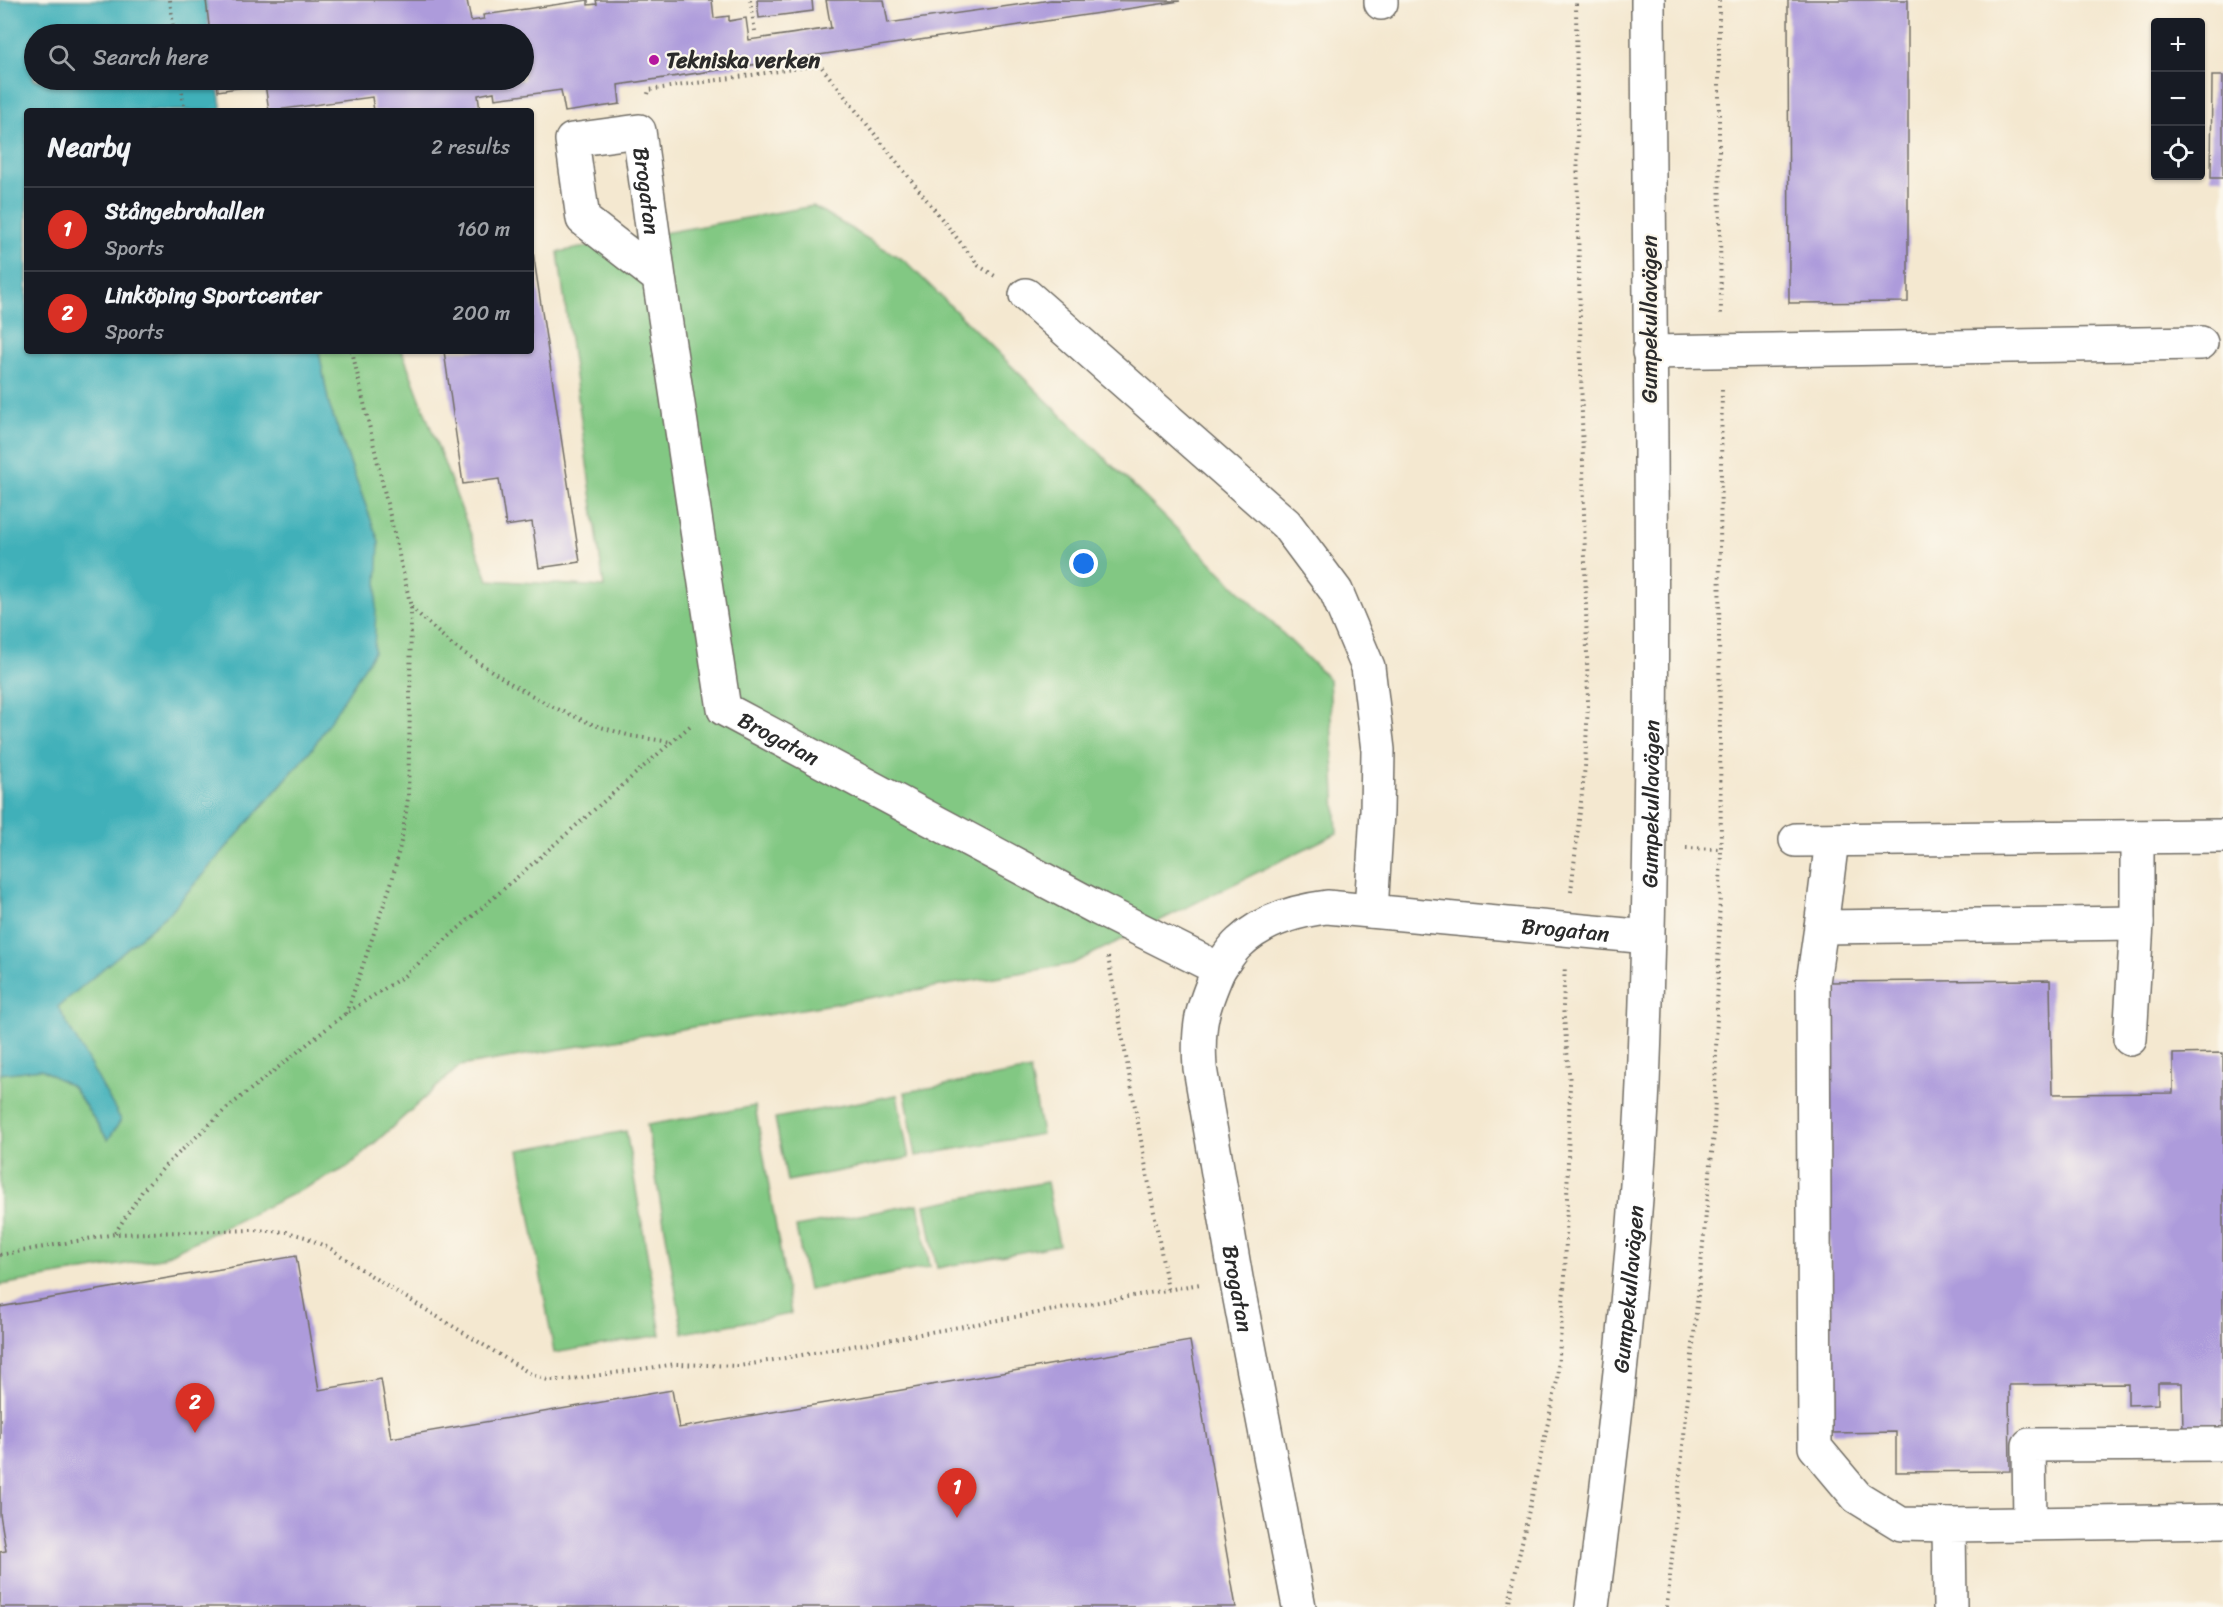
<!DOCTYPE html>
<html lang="en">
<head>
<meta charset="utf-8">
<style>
  body { margin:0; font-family:Sriracha,sans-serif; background:#20242c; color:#f1f3f6 }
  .controls { position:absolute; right:18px; top:18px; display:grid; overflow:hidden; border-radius:6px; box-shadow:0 2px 4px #0004 }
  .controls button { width:54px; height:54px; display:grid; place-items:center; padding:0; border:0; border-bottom:2px solid #363941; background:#171b24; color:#f1f3f6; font:30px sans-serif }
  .you { position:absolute; left:1084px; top:564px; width:21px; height:21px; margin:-15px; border:4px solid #fff; border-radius:50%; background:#1a73e8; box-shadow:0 0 0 9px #1a73e833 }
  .badge { display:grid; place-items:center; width:39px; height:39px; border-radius:50%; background:#d93025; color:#fff; font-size:20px; font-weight:700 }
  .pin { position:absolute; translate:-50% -50px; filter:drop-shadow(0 2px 3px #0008) }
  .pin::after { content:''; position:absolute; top:32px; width:21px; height:18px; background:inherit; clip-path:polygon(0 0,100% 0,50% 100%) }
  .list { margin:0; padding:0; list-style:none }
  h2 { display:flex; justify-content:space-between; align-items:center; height:78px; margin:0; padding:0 24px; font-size:26px }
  h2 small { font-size:20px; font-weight:400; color:#9ea1a6 }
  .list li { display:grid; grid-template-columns:39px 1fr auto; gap:18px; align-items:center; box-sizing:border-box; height:84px; padding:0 24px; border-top:2px solid #363941 }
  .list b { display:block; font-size:22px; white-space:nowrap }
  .list p { margin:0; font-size:20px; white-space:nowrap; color:#9ea1a6 }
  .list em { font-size:20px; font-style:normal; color:#9ea1a6 }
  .icon { flex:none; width:33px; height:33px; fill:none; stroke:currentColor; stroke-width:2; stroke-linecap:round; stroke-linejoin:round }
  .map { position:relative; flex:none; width:2223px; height:1607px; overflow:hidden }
  .search { position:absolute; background:#171b24; box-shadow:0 2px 4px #0004; left:24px; top:24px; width:510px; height:66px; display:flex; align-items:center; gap:15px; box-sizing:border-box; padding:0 21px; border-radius:33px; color:#9ea1a6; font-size:22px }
  .panel { position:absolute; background:#171b24; box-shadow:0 2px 4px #0004; left:24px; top:108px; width:510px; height:246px; border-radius:6px }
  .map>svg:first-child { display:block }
  .green { fill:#82c883; stroke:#567a57; stroke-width:1.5 }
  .water { fill:#40b0b9; stroke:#366e72; stroke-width:1.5 }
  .building { fill:#ad9bdb }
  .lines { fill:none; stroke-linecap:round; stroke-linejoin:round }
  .minor-casing { stroke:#716d65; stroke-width:36 }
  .path { stroke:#716d65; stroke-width:4; stroke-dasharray:1.5 4.5; stroke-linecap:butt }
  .minor { stroke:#fff; stroke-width:33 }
  .poi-dot { fill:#b5179e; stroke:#fbf7ec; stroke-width:2 }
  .labels { text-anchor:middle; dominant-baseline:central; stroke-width:4.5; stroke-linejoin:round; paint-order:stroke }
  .poi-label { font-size:22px; font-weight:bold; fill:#2b2b2b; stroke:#fbf7ec; text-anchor:start }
  .street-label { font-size:22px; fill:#2b2b2b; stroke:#fbf7ec }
</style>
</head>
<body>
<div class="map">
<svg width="2223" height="1607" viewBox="0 0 2223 1607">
  <rect width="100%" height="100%" fill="#fbf7ec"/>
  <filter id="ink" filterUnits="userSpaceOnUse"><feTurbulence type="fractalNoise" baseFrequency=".0167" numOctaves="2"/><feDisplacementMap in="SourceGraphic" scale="12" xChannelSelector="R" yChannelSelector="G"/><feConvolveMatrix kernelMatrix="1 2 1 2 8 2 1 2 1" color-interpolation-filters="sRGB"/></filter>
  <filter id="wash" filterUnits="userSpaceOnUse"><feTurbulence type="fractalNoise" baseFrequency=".008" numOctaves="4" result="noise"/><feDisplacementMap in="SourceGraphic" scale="24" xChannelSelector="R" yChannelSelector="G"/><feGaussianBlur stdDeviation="1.35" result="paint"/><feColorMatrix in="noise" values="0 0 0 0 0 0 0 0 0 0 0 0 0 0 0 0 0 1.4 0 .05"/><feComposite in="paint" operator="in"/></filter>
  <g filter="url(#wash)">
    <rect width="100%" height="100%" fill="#f4e8d0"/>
    <g class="green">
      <path d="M813,206L905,261L1329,679L1337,833L1072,964L460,1066L348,1167L161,1258L0,1285V1074L41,1069L73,1087L108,1140L121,1120L57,1007L171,911L312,749L379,542L329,405L319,351H402L488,580L604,587L558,252Z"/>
      <path d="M1030,1070L1042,1134L916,1156L905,1092Z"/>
      <path d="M897,1095L909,1158L787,1181L775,1118Z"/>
      <path d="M755,1106L791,1314L683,1333L647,1125Z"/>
      <path d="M626,1131L661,1335L554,1353L519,1150Z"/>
      <path d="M1047,1182L1059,1245L937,1268L925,1205Z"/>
      <path d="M918,1204L930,1267L808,1290L796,1227Z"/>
    </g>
    <path class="water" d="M0,0H206L210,34H34V80H217L222,111H27V351H319L329,405L379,542L374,652L312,749L171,911L58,1007L121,1120L108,1140L73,1087L41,1069L0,1074Z"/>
    <g id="blocks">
      <g class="building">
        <path d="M206,0H467L471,21L484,19L483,15L588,0V5L597,4L596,0H712L714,18L729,16V21L746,18L749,40L831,28L826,0H884L888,23L1051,0L1180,1L618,85L620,104L565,112L561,90L495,99L494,92L478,95L480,111H374L372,97L269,111L265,84L218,91L217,80H524V34H210Z"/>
        <path d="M757,0H812L813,11L759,18Z"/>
        <path d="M1788,0H1908V302L1789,303Z"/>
        <path d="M2212,76H2223V178H2211Z"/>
        <path d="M531,239L580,562L539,568L532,522L506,526L499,479L463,484L444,351H531Z"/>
        <path d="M2050,980L2052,1094L2173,1093V1054L2223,1053V1431L2183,1432L2182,1383H2158V1404L2128,1405V1384L2009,1385L2010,1471L1896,1472V1432L1832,1433L1826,982Z"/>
        <path d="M296,1256L319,1390L381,1379L391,1438L672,1390L679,1428L1190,1341L1236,1607H0V1552L6,1551L0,1514V1307Z"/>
      </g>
    </g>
  </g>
  <g filter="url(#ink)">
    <use href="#blocks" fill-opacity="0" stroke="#716d65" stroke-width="1.5"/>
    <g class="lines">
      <defs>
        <g id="minor">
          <path d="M1381,0V3"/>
          <path id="s1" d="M659,278L583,219L572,140L639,131L659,278L724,709L1099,909L1219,969C1225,961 1231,950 1239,943C1263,920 1295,911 1327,907L1648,937"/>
          <path d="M1026,295L1286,524L1336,591L1368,667L1378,750L1377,812L1371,911"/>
          <path d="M1649,352L2201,343"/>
          <path d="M1796,840L2223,836"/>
          <path d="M1832,840L1821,927L2137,923V837"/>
          <path d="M1821,927L1813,982L1815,1447L1857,1497L1901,1524L1949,1525"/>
          <path id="s2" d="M1219,969C1202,1008 1197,1025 1200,1068L1236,1278L1299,1607"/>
          <path d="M2130,1039L2137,923"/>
          <path d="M2030,1524L2029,1445L2223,1444"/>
          <path id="s3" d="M1592,1607C1614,1433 1635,1259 1643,1084C1658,723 1649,361 1648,0"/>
          <path d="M1950,1607L1949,1525L2223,1521"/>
        </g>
      </defs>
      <use href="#minor" class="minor-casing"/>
      <g class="path">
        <path d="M170,0L174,34"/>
        <path d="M750,0L755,31"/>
        <path d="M1719,0V145L1721,314"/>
        <path d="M180,80L185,111"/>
        <path d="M648,94L649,90L820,65L979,266L995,276"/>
        <path d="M411,607L452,645L513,685L551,706L594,725L631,736L671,742"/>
        <path d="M1686,848L1721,849"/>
        <path d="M1571,892L1585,766L1588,703L1578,225L1576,0"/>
        <path d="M1108,957L1168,1290"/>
        <path d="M346,1014L392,881L402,837L408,798L410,704L411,607L352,351"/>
        <path d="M115,1233L143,1190L166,1165L226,1109L345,1014L404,976L690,726"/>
        <path d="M0,1255L115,1234L253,1230L287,1232L305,1237L331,1249L379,1281L531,1374L548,1380H566L676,1364L740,1366L1200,1284"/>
        <path d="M1508,1607L1557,1381L1565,1276L1570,1083L1563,1007L1565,965"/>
        <path d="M1667,1607L1714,1133L1721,849L1719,630L1722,388"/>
      </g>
      <use href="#minor" class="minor"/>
    </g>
  </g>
  <circle class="poi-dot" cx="654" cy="60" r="6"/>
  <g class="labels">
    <g class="poi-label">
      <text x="666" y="60">Tekniska verken</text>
    </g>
    <g class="street-label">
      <text stroke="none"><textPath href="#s1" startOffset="304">Brogatan</textPath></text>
      <text transform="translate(1649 319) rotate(-90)">Gumpekullavägen</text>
      <text stroke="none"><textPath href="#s1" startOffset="890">Brogatan</textPath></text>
      <text stroke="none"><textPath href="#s3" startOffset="806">Gumpekullavägen</textPath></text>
      <text stroke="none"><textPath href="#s1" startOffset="1756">Brogatan</textPath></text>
      <text stroke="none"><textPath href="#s2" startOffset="326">Brogatan</textPath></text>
      <text stroke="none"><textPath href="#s3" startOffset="320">Gumpekullavägen</textPath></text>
    </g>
  </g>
</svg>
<div class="controls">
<button>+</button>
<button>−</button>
<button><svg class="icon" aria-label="locate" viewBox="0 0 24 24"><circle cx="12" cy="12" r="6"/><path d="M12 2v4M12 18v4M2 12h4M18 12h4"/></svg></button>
</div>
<div class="you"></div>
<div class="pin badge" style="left:957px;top:1518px">1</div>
<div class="pin badge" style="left:195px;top:1433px">2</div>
<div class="search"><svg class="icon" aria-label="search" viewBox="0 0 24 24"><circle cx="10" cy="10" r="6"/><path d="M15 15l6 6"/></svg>Search here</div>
<section class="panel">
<h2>Nearby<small>2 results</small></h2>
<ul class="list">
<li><span class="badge">1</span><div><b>Stångebrohallen</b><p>Sports</p></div><em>160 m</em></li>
<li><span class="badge">2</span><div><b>Linköping Sportcenter</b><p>Sports</p></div><em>200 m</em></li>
</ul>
</section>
</div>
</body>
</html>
